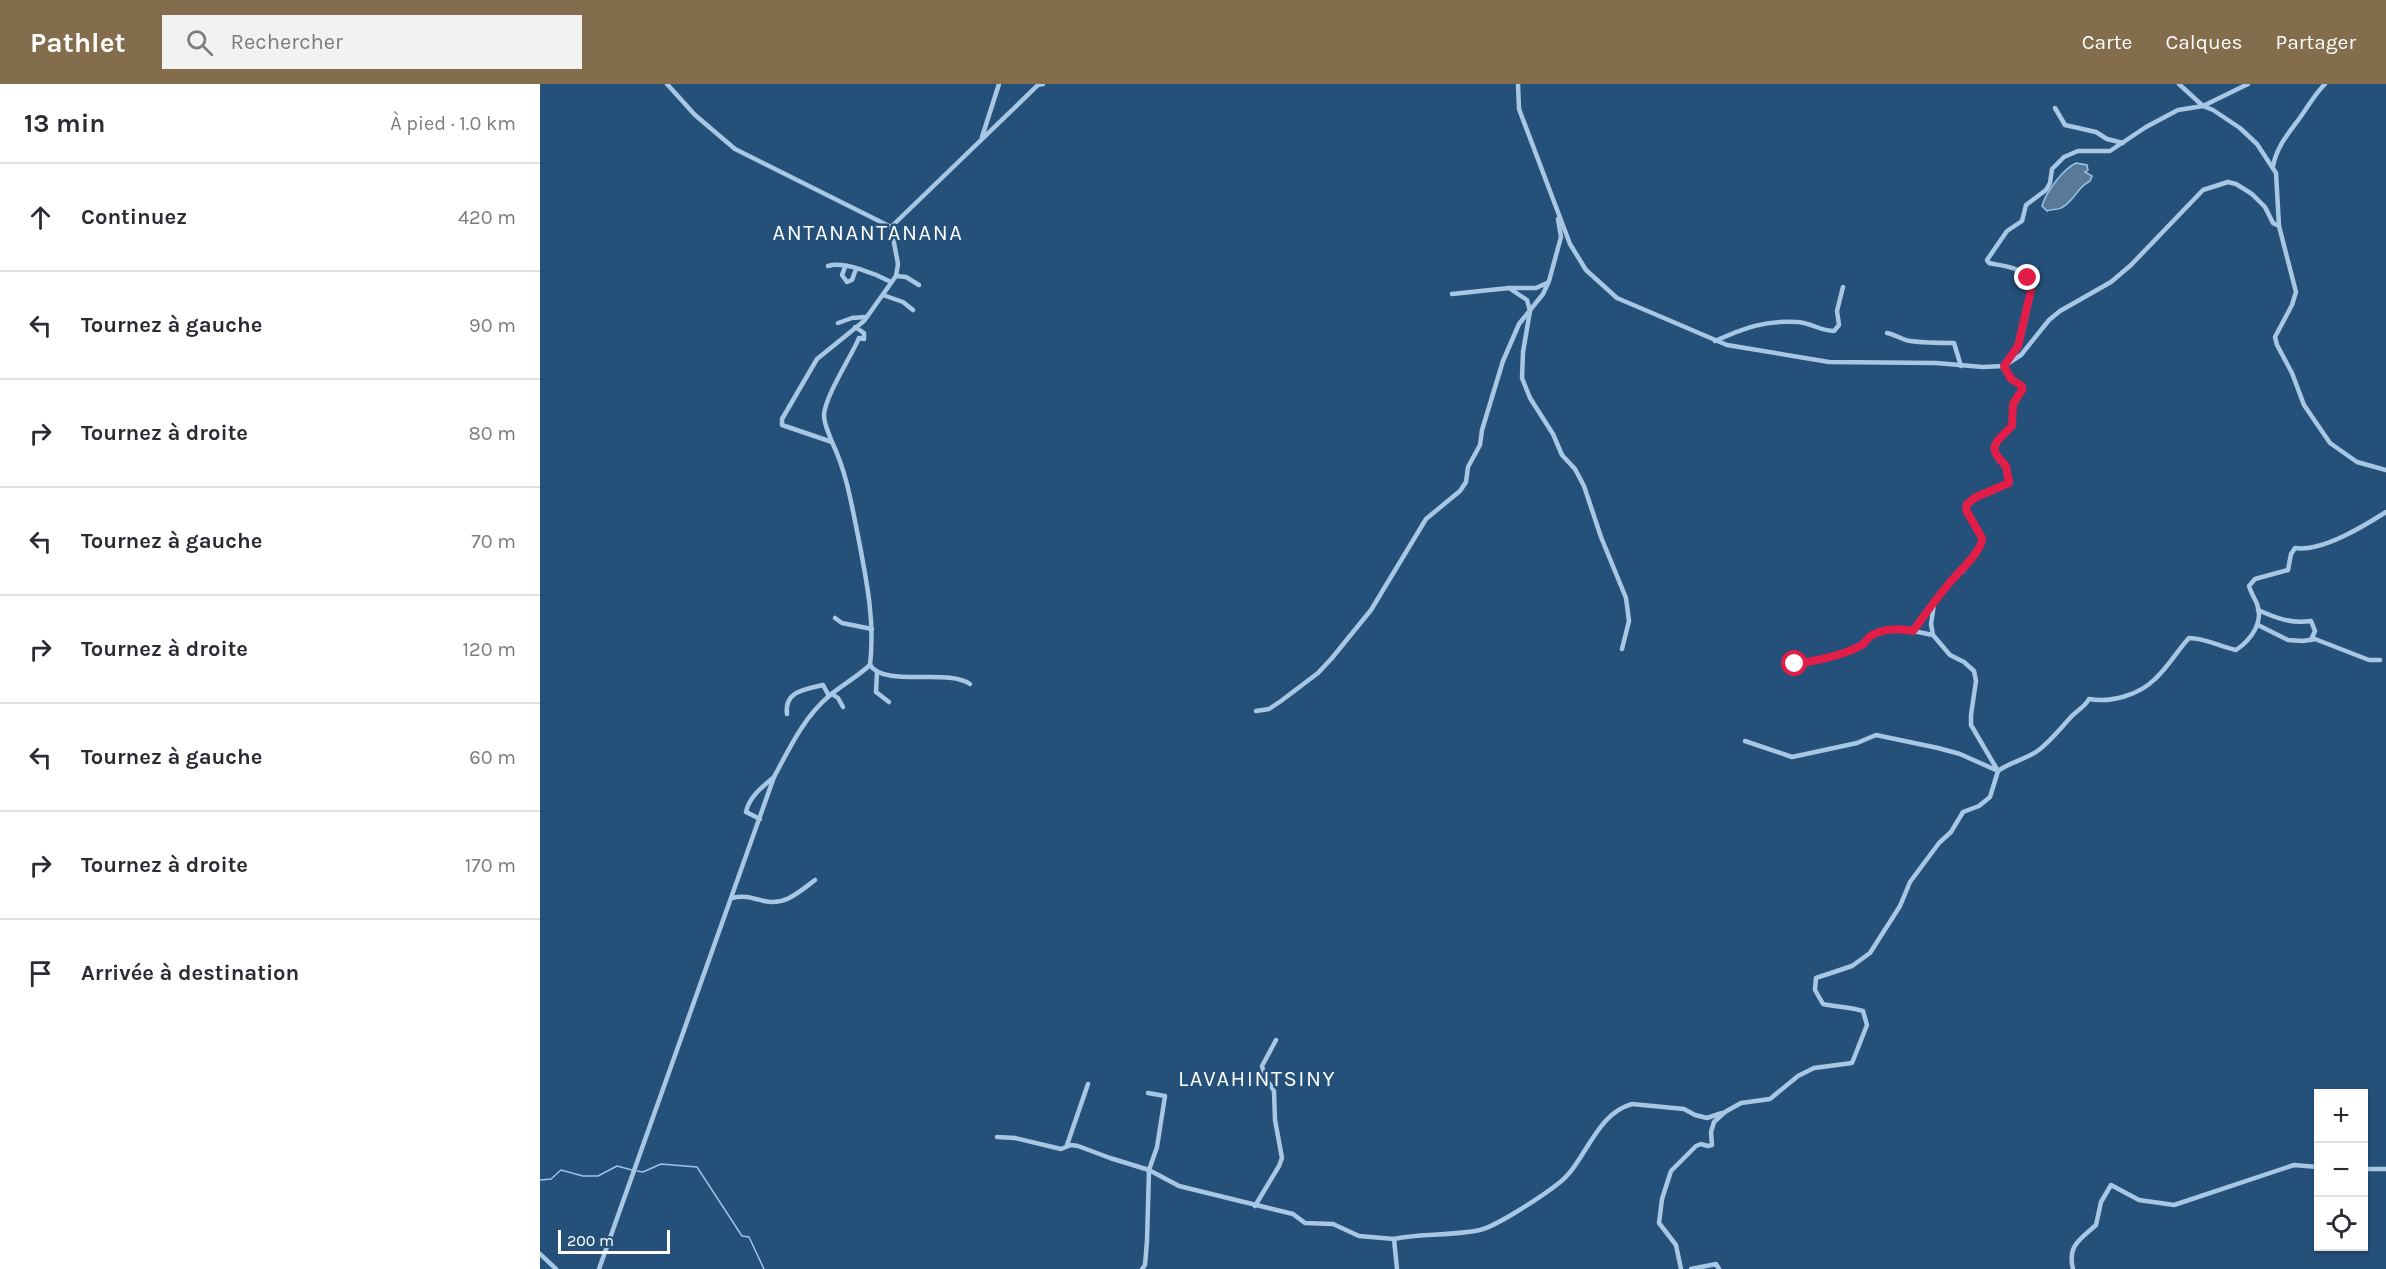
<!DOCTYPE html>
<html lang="fr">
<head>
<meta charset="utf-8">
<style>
  body { margin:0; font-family:Karla,sans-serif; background:#f2f2f3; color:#2b2b33 }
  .controls { position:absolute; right:18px; bottom:18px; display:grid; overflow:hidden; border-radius:0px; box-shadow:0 2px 4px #0004 }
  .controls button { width:54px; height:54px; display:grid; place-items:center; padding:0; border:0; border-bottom:2px solid #e1e1e2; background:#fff; color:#2b2b33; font:30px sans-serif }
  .scale { position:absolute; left:18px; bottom:15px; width:112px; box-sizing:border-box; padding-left:6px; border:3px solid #fff; border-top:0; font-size:16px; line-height:21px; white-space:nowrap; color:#fff; -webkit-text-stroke:4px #24507a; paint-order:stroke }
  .stop { position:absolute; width:18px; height:18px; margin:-14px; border:4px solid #e11d48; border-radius:50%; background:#fff }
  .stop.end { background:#e11d48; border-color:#fff; box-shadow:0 2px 6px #0008 }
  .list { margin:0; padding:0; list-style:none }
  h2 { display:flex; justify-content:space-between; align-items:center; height:78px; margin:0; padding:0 24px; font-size:26px }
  h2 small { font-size:20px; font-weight:400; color:#7c7c81 }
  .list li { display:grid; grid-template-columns:39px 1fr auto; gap:18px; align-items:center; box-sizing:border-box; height:108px; padding:0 24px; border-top:2px solid #e1e1e2 }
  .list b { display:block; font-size:22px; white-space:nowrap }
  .list em { font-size:20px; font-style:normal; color:#7c7c81 }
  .icon { flex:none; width:33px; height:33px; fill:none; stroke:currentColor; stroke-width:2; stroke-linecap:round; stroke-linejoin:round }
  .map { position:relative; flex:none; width:1846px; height:1185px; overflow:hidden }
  header { display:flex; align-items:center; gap:36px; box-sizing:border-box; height:84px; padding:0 30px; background:#836d4c; color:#fff }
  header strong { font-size:28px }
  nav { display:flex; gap:33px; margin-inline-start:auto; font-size:21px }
  .search { width:420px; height:54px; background:#f2f2f3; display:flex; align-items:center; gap:15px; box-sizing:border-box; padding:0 21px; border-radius:0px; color:#7c7c81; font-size:22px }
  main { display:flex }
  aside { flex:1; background:#fff }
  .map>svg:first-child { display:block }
  .water { fill:#597998; stroke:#9bc3e5; stroke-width:1.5 }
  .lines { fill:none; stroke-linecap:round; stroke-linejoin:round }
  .stream { stroke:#9bc3e5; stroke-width:1.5 }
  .minor { stroke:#a7c7e4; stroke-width:4.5 }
  .route { stroke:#e11d48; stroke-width:8 }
  .labels { text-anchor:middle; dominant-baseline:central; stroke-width:5; stroke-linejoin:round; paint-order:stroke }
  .quarter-label { font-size:22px; letter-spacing:1.5px; fill:#fff; stroke:#24507a }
</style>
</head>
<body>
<header>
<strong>Pathlet</strong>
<div class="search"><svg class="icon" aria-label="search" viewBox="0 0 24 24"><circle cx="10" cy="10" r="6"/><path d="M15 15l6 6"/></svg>Rechercher</div>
<nav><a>Carte</a><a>Calques</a><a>Partager</a></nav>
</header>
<main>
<aside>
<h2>13 min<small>À pied · 1.0 km</small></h2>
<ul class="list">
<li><svg class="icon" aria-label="ahead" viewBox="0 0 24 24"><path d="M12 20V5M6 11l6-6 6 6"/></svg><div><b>Continuez</b></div><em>420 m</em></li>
<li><svg class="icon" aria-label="left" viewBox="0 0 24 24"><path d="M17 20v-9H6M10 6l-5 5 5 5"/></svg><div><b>Tournez à gauche</b></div><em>90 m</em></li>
<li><svg class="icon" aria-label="right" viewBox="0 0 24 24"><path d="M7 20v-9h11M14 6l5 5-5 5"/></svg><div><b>Tournez à droite</b></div><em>80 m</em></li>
<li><svg class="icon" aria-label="left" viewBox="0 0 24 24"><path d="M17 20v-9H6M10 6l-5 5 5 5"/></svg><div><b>Tournez à gauche</b></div><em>70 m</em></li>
<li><svg class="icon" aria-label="right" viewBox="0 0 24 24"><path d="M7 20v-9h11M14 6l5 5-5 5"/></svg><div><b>Tournez à droite</b></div><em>120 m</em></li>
<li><svg class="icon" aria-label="left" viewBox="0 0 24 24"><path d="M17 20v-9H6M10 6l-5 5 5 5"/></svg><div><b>Tournez à gauche</b></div><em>60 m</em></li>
<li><svg class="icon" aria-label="right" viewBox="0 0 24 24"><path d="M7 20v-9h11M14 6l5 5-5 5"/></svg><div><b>Tournez à droite</b></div><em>170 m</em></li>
<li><svg class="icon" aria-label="arrive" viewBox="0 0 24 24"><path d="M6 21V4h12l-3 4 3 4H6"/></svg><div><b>Arrivée à destination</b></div></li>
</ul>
</aside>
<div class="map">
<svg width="1846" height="1185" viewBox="0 0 1846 1185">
  <rect width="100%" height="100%" fill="#24507a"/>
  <path class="water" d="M1536,79L1547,81L1548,86L1545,88L1552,92L1550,97C1537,103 1534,118 1521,124C1518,126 1511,125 1507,127L1502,122C1506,108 1523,85 1536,79Z"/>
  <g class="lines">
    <g class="stream">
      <path d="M97,1087L103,1088L121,1080L157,1083L202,1152L209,1153L224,1185"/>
      <path d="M0,1096L11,1095L21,1086L43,1092H58L77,1082L92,1086"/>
    </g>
    <g class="minor">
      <path d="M127,0L155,31L195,65L351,143"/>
      <path d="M978,0L979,25L1030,160L1046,186L1077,214L1187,261L1289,278L1396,279L1443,283L1464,282L1481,271L1509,236L1520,227L1571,198L1591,181L1663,106L1688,98L1696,100L1712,110L1725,123L1733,139L1739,142L1756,208L1752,221L1735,253L1737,261L1752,289L1764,321L1790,359L1817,378L1846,386"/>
      <path d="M1639,0L1663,22L1673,26L1700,44L1717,60L1736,89L1739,142"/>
      <path d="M1515,24L1525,41L1556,48L1567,55L1583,59"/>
      <path d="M442,53L459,0"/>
      <path d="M1733,82C1737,63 1747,51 1759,35C1768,23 1774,11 1785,0"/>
      <path d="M351,143L498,1L503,0"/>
      <path d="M288,182C304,177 336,190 351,198"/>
      <path d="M305,183L302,191L307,198L312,196L316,185"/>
      <path d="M356,192L366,193L379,201"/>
      <path d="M969,204L987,216L990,227L983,268L982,294L990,314L1013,350L1022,371L1035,385L1044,402L1061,453L1086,514L1089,537L1082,565"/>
      <path d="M912,210L969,204H996L1007,199"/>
      <path d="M343,211L363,218L373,226"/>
      <path d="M298,239L312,234L326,233"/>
      <path d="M1347,249C1356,251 1363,256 1370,257C1385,259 1399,259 1414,259L1421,282"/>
      <path d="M1175,257C1204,244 1225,236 1258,238C1271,239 1281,247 1294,247L1299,241L1297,227L1303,203"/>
      <path d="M1466,279C1469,274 1474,270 1477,264C1483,254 1494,204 1488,195C1479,182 1462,182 1449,179L1447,176L1467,147L1482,137L1486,121L1506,106L1510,99L1512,85L1524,73L1538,67H1570L1606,43L1638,26L1663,22L1708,0"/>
      <path d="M292,358C289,349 284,341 284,331C285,312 311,273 319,254L324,255V249L315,243"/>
      <path d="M1718,526C1736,534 1751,540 1771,537L1775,547L1771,556"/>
      <path d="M295,534L302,539L332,545"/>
      <path d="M1718,541L1748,556L1763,557L1775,555L1829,576H1840"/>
      <path d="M1373,547L1393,551"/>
      <path d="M1255,580L1289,574L1324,560L1330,552L1344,547L1359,544L1373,547L1392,522"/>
      <path d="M330,581C345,604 408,584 430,600"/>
      <path d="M337,588L336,608L349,618"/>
      <path d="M292,610L298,614L303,623"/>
      <path d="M716,627L729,625L741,617L778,589L792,574L831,526L886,435L920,407L926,398L928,383L940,361L942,346L963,277L979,240L1003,210L1009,197L1021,153L1018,135"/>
      <path d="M247,630C244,607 266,605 283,601L289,612"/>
      <path d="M1205,657L1252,673L1317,659L1336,651L1398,664L1420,670L1458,687C1470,678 1484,676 1496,668C1509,659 1519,646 1530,634C1537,626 1544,624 1549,615C1571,619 1599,611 1615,595C1628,583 1637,567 1649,554C1666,554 1680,563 1696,566C1711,556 1724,538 1717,520C1714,513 1711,509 1709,502L1715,495L1748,486L1751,470L1755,464C1782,468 1824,442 1846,428"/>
      <path d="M220,735L206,728C209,713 223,702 234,693"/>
      <path d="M192,814C205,811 212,814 224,817C245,822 259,808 275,796"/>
      <path d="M457,1053L475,1054L521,1065L531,1061L538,1062L570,1074L609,1086L639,1102L753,1130L765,1139L793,1140L819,1152L854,1155L857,1185"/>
      <path d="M527,1061L548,1000"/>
      <path d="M1824,1085H1846"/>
      <path d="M715,1122L739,1082L742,1074L735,1036L734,1007L725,993L722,982L736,956"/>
      <path d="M854,1155C882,1149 912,1152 940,1146C957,1142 1004,1111 1019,1099C1046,1078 1055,1030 1092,1020L1144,1025L1155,1031L1167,1034L1182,1029"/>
      <path d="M0,1170L16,1185"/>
      <path d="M59,1185L234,693C249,665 264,633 289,612C302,601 317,593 330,581C335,538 327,499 319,457C312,423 307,389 292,358L242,341V335L277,275L324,237L356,192L358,180L351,143"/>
      <path d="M602,1185L605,1181L607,1157L609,1086L617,1063L625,1012L608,1009"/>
      <path d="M1141,1185L1136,1161L1119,1139L1122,1115L1131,1087L1156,1062L1161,1060L1168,1062L1172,1061L1171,1048L1174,1038L1185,1028L1201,1019L1230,1015L1258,992L1274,984L1312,979L1327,941L1323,927C1310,923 1296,923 1283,920L1275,906L1276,894L1312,882L1330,869L1360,822L1370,798L1399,759L1411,748L1423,728L1439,722L1450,713L1458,687L1431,641V631L1436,597L1434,587L1424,578L1410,571L1393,551L1391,540L1394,520L1408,499L1423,487L1443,458L1426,426L1427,420L1436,413L1469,399L1466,382C1445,362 1456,359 1471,342L1473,320L1482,306V302L1471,295L1464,282"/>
      <path d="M1151,1185L1176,1180L1179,1185"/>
      <path d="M1533,1185C1527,1161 1541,1155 1556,1141L1561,1118L1571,1101L1599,1116L1634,1121L1754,1081L1778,1083"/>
    </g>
  </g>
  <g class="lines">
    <path class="route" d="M1255,580C1275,577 1304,571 1322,561C1326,558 1328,553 1332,551C1346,544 1359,544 1373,547C1384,532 1395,516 1407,502C1415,491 1444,466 1442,454L1426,426L1427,420L1436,413L1469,399L1466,382C1445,362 1456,359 1472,342L1473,320L1482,306V302L1471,295L1464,282L1478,262L1491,206L1488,194"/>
  </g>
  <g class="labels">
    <g class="quarter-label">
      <text x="328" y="149">ANTANANTANANA</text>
      <text x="717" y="995">LAVAHINTSINY</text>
    </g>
  </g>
</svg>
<div class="controls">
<button>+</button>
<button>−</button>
<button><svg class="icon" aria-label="locate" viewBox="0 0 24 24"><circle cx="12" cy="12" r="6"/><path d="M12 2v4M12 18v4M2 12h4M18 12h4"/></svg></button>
</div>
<div class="scale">200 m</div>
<div class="stop" style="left:1255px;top:580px"></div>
<div class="stop end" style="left:1488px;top:194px"></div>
</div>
</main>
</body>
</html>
